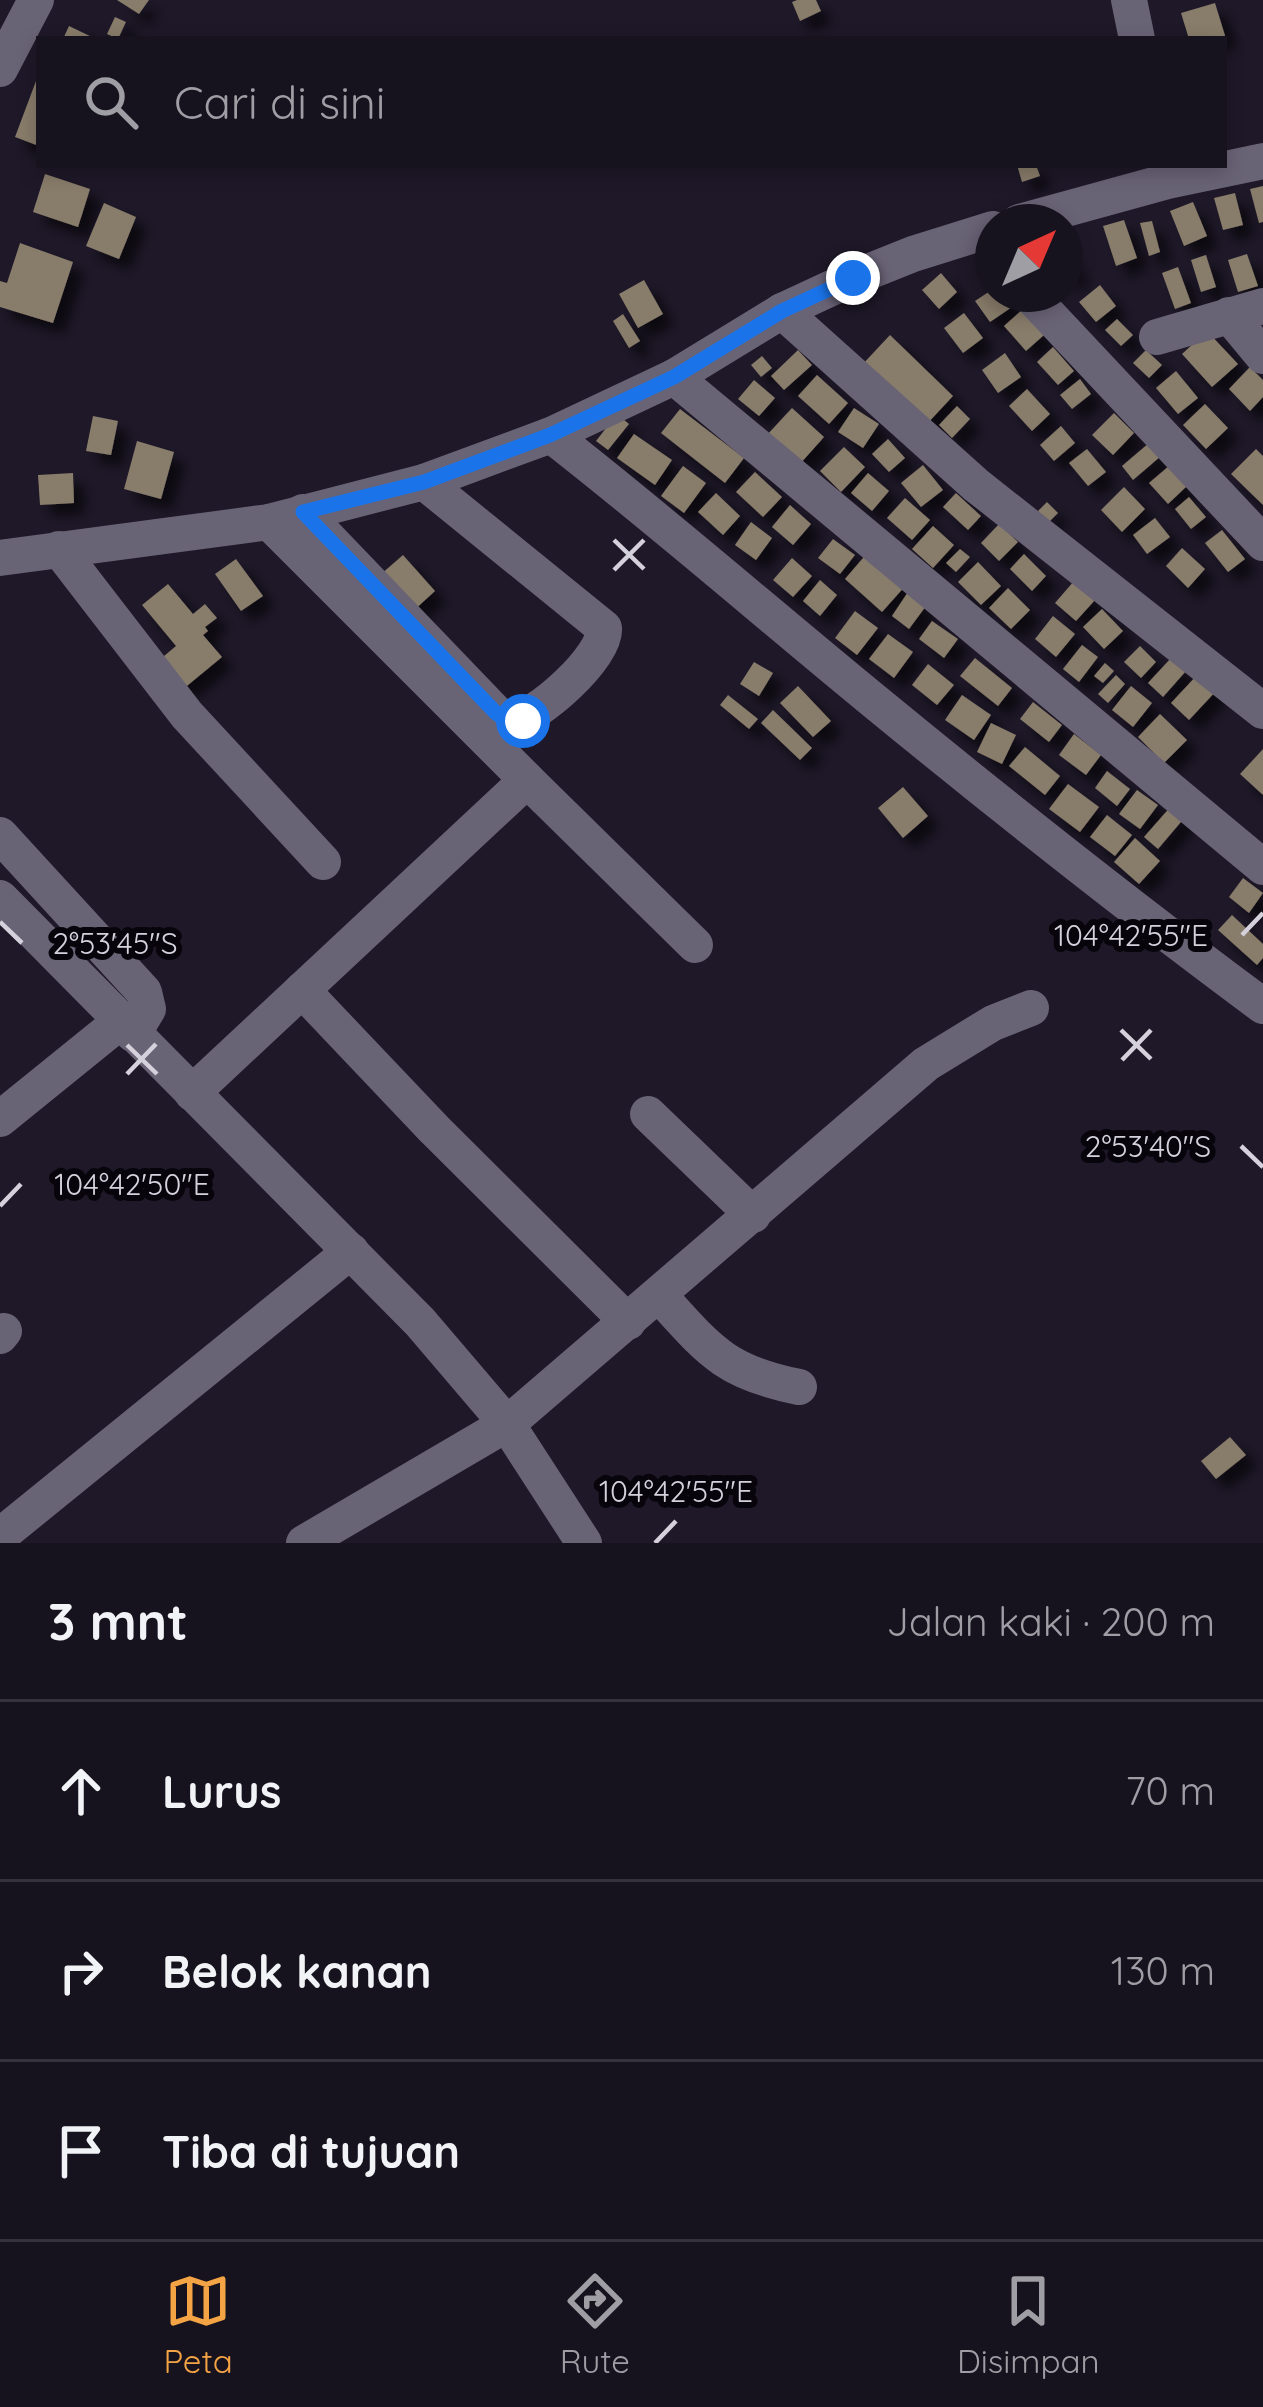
<!DOCTYPE html>
<html lang="id">
<head>
<meta charset="utf-8">
<style>
  body { margin:0; font-family:Quicksand,sans-serif; background:#23202b; color:#f1f3f6 }
  .compass { position:absolute; left:975px; top:204px; width:108px; height:108px; border-radius:50%; background:#16121e; box-shadow:0 6px 18px #0003; rotate:44deg }
  .stop { position:absolute; width:36px; height:36px; margin:-27px; border:9px solid #1a73e8; border-radius:50%; background:#fff }
  .stop.end { background:#1a73e8; border-color:#fff; box-shadow:0 3px 12px #0008 }
  .list { margin:0; padding:0; list-style:none }
  h2 { display:flex; justify-content:space-between; align-items:center; height:156px; margin:0; padding:0 48px; font-size:51px }
  h2 small { font-size:39px; font-weight:400; color:#9e9ea4 }
  .list li { display:grid; grid-template-columns:78px 1fr auto; gap:36px; align-items:center; box-sizing:border-box; height:180px; padding:0 48px; border-top:3px solid #35323c }
  .list b { display:block; font-size:45px; white-space:nowrap }
  .list em { font-size:39px; font-style:normal; color:#9e9ea4 }
  .icon { flex:none; width:66px; height:66px; fill:none; stroke:currentColor; stroke-width:2; stroke-linecap:round; stroke-linejoin:round }
  .map { position:relative; flex:none; width:1263px; height:1543px; overflow:hidden }
  .search { position:absolute; background:#16121e; box-shadow:0 6px 18px #0003; left:36px; right:36px; top:36px; height:132px; display:flex; align-items:center; gap:30px; box-sizing:border-box; padding:0 42px; border-radius:0px; color:#9e9ea4; font-size:45px }
  .sheet { height:696px; background:#16121e }
  nav { display:flex; justify-content:space-around; align-items:center; box-sizing:border-box; height:168px; border-top:3px solid #35323c; background:#16121e; font-size:33px; color:#9e9ea4 }
  nav a { display:grid; justify-items:center; gap:6px }
  nav .on { color:#f4a444 }
  .map>svg:first-child { display:block }
  .building { fill:#887c6a; filter:url(#shadow) }
  .lines { fill:none; stroke-linecap:round; stroke-linejoin:round }
  .minor { stroke:#696376; stroke-width:36 }
  .route { stroke:#1a73e8; stroke-width:15 }
  .ticks { fill:none; stroke:#d4d1dc; stroke-width:4.5 }
  .ticks-label { font-size:30px; text-anchor:middle; fill:#d4d1dc; stroke:#07050b; stroke-width:12; stroke-linejoin:round; paint-order:stroke }
</style>
</head>
<body>
<div class="map">
<svg width="1263" height="1543" viewBox="0 0 1263 1543">
  <defs>
    <filter id="shadow"><feDropShadow dx="11" dy="11" stdDeviation="6" flood-color="#0009"/></filter>
  </defs>
  <rect width="100%" height="100%" fill="#1e1828"/>
  <g class="building">
    <path d="M117,0H149L139,14Z"/>
    <path d="M797,0H816L821,11L800,21L792,2Z"/>
    <path d="M1215,3L1226,39H1189L1181,13Z"/>
    <path d="M115,17L126,22L118,39L107,34Z"/>
    <path d="M69,26L96,39H63Z"/>
    <path d="M39,73V146L15,137Z"/>
    <path d="M1017,165H1036L1040,176L1022,182Z"/>
    <path d="M45,174L90,189L78,227L33,212Z"/>
    <path d="M1263,186V222L1259,223L1250,189Z"/>
    <path d="M1235,193L1243,225L1223,230L1214,198Z"/>
    <path d="M1193,202L1207,236L1184,246L1170,211Z"/>
    <path d="M104,203L136,217L119,259L86,246Z"/>
    <path d="M1124,220L1137,258L1116,266L1103,226Z"/>
    <path d="M1152,221L1160,252L1149,256L1140,223Z"/>
    <path d="M20,243L73,262L53,323L0,307V281L7,283Z"/>
    <path d="M1065,248L1078,274L1065,280Z"/>
    <path d="M1247,254L1258,286L1238,292L1228,260Z"/>
    <path d="M1206,255L1216,287L1201,292L1191,260Z"/>
    <path d="M1178,267L1191,303L1175,309L1162,273Z"/>
    <path d="M941,273L957,292L939,309L922,290Z"/>
    <path d="M644,280L663,314L638,328L619,294Z"/>
    <path d="M1100,285L1116,306L1096,322L1079,302Z"/>
    <path d="M993,289V294H1007L1015,305L990,322L975,301Z"/>
    <path d="M1022,310L1044,335L1026,351L1004,326Z"/>
    <path d="M964,313L983,338L963,353L944,328Z"/>
    <path d="M623,314L640,341L629,348L613,321Z"/>
    <path d="M1117,319L1133,335L1121,346L1105,330Z"/>
    <path d="M1207,331L1238,364L1212,387L1182,354Z"/>
    <path d="M890,335L953,396L924,427L861,366Z"/>
    <path d="M1053,347L1074,371L1058,385L1037,362Z"/>
    <path d="M798,350L812,365L784,390L771,376Z"/>
    <path d="M1146,350L1162,365L1149,378L1133,363Z"/>
    <path d="M1005,353L1021,377L998,393L982,370Z"/>
    <path d="M762,356L772,368L761,377L751,365Z"/>
    <path d="M1250,367L1263,380V397L1250,411L1229,389Z"/>
    <path d="M1176,371L1198,398L1178,414L1156,388Z"/>
    <path d="M817,375L848,403L829,424L798,396Z"/>
    <path d="M1080,379L1091,394L1072,409L1060,395Z"/>
    <path d="M754,380L775,398L759,416L738,399Z"/>
    <path d="M1027,389L1050,414L1032,431L1009,406Z"/>
    <path d="M1205,404L1228,428L1206,449L1183,425Z"/>
    <path d="M957,406L970,419L952,438L939,425Z"/>
    <path d="M792,408L824,437L799,465L767,435Z"/>
    <path d="M854,408L879,424L863,448L838,432Z"/>
    <path d="M680,409L744,458L725,483L661,433Z"/>
    <path d="M1114,413L1134,433L1113,455L1092,435Z"/>
    <path d="M617,414L629,424L608,450L596,441Z"/>
    <path d="M93,416L118,421L111,455L86,451Z"/>
    <path d="M1061,426L1075,443L1054,461L1040,445Z"/>
    <path d="M634,434L672,460L655,485L617,458Z"/>
    <path d="M888,439L905,458L889,472L872,454Z"/>
    <path d="M137,441L174,452L161,499L124,489Z"/>
    <path d="M1149,443L1161,456L1133,480L1122,466Z"/>
    <path d="M844,447L865,467L841,492L820,471Z"/>
    <path d="M1087,449L1106,472L1088,486L1069,463Z"/>
    <path d="M1256,449L1263,456V505L1231,474Z"/>
    <path d="M923,465L943,490L921,507L901,483Z"/>
    <path d="M683,466L706,483L684,513L661,496Z"/>
    <path d="M1169,466L1187,486L1168,504L1149,483Z"/>
    <path d="M755,472L782,497L763,517L736,492Z"/>
    <path d="M73,473L74,503L40,505L38,475Z"/>
    <path d="M868,473L889,491L872,511L851,493Z"/>
    <path d="M1124,487L1145,509L1122,532L1101,510Z"/>
    <path d="M716,493L740,516L723,535L698,512Z"/>
    <path d="M956,493L981,516L968,530L943,507Z"/>
    <path d="M1189,497L1206,517L1191,529L1175,509Z"/>
    <path d="M905,498L930,520L912,540L887,518Z"/>
    <path d="M1047,502L1058,513L1049,522L1038,511Z"/>
    <path d="M790,505L811,524L793,545L772,527Z"/>
    <path d="M1155,518L1170,537L1147,554L1133,535Z"/>
    <path d="M751,522L772,538L756,560L735,545Z"/>
    <path d="M999,524L1018,542L999,561L981,543Z"/>
    <path d="M933,526L954,545L933,568L912,549Z"/>
    <path d="M1222,530L1245,559L1228,572L1205,543Z"/>
    <path d="M833,539L855,555L840,574L818,558Z"/>
    <path d="M1182,548L1205,569L1188,588L1166,566Z"/>
    <path d="M960,549L970,557L956,572L946,563Z"/>
    <path d="M869,551L907,584L882,612L845,579Z"/>
    <path d="M1024,554L1046,576L1032,591L1010,569Z"/>
    <path d="M403,555L435,591L412,612L380,575Z"/>
    <path d="M792,558L812,576L793,597L773,580Z"/>
    <path d="M236,559L263,596L241,611L215,574Z"/>
    <path d="M978,562L1001,586L981,605L958,582Z"/>
    <path d="M820,580L837,595L820,616L803,601Z"/>
    <path d="M1074,581L1095,600L1076,621L1055,603Z"/>
    <path d="M168,584L193,614L205,604L217,618L205,627L208,631L203,635L222,657L182,690L158,661L176,646L142,605Z"/>
    <path d="M1008,588L1030,610L1011,629L989,608Z"/>
    <path d="M908,592L926,606L909,629L892,616Z"/>
    <path d="M1102,609L1123,631L1104,649L1083,627Z"/>
    <path d="M855,611L878,628L857,655L835,638Z"/>
    <path d="M1053,616L1075,634L1056,657L1035,639Z"/>
    <path d="M932,621L958,639L944,658L919,639Z"/>
    <path d="M888,634L913,652L894,678L869,659Z"/>
    <path d="M1082,645L1098,657L1079,682L1063,669Z"/>
    <path d="M1140,646L1156,662L1141,678L1124,662Z"/>
    <path d="M975,658L1012,688L998,706L960,676Z"/>
    <path d="M1171,658L1186,671L1163,697L1148,683Z"/>
    <path d="M754,662L773,673L759,696L740,684Z"/>
    <path d="M1105,663L1114,671L1103,683L1094,676Z"/>
    <path d="M928,664L954,685L937,705L912,685Z"/>
    <path d="M1199,673L1217,690L1189,720L1171,703Z"/>
    <path d="M1116,675L1125,684L1108,703L1098,694Z"/>
    <path d="M798,686L831,721L813,737L780,703Z"/>
    <path d="M1131,686L1152,703L1133,727L1112,710Z"/>
    <path d="M728,695L758,719L749,729L720,705Z"/>
    <path d="M962,695L991,715L974,740L945,720Z"/>
    <path d="M1033,702L1062,725L1049,742L1020,719Z"/>
    <path d="M773,710L812,748L800,760L761,723Z"/>
    <path d="M1160,714L1187,740L1164,763L1138,737Z"/>
    <path d="M991,723L1016,735L1002,764L977,752Z"/>
    <path d="M1074,734L1101,755L1086,775L1059,755Z"/>
    <path d="M1025,747L1060,776L1045,795L1009,766Z"/>
    <path d="M1263,749V795L1240,774Z"/>
    <path d="M1107,771L1130,789L1117,806L1095,788Z"/>
    <path d="M1068,784L1099,807L1080,832L1049,809Z"/>
    <path d="M903,787L928,816L903,838L878,808Z"/>
    <path d="M1137,790L1158,805L1140,829L1119,814Z"/>
    <path d="M1173,804L1186,816L1158,849L1144,837Z"/>
    <path d="M1107,815L1132,835L1115,856L1090,837Z"/>
    <path d="M1135,838L1160,861L1139,884L1114,862Z"/>
    <path d="M1243,878L1263,893L1249,913L1229,897Z"/>
    <path d="M1232,915L1263,944V958L1257,965L1218,930Z"/>
    <path d="M1230,1437L1246,1455L1216,1479L1201,1461Z"/>
  </g>
  <g class="lines">
    <g class="minor">
      <path d="M1129,0L1137,39"/>
      <path d="M0,69L36,0"/>
      <path d="M1019,222L1168,181L1263,161"/>
      <path d="M1029,294L1263,543"/>
      <path d="M782,311L976,485L1263,711"/>
      <path d="M1229,315L1263,356"/>
      <path d="M1157,337L1263,306"/>
      <path d="M674,377L1263,867"/>
      <path d="M551,435C659,519 762,609 868,696C997,802 1128,906 1263,1006"/>
      <path d="M303,512L496,713L509,722C537,719 607,655 604,628L424,482"/>
      <path d="M59,549L187,715L323,862"/>
      <path d="M0,558L269,522L424,482L551,435L674,377L782,311L853,278L913,254L993,229"/>
      <path d="M527,780L695,945"/>
      <path d="M0,835L144,992L148,1009L133,1034"/>
      <path d="M0,898L420,1322L507,1424L584,1543"/>
      <path d="M302,990L434,1129L628,1322"/>
      <path d="M192,1093L527,780L269,522"/>
      <path d="M648,1114L753,1215"/>
      <path d="M0,1119L121,1021"/>
      <path d="M659,1295C709,1350 724,1372 799,1387"/>
      <path d="M0,1336L4,1331"/>
      <path d="M0,1536L351,1251"/>
      <path d="M304,1543L507,1424L926,1064L993,1023L1031,1008"/>
    </g>
  </g>
  <g class="lines">
    <path class="route" d="M523,721L509,722L496,713L303,512L424,482L550,435L674,377L782,311L853,278"/>
  </g>
  <path class="ticks" d="M614,540L644,569M614,570L644,540M0,922L22,943M1242,935L1263,913M1121,1030L1151,1059M127,1045L157,1074M1122,1060L1151,1030M127,1074L156,1044M1241,1146L1263,1167M0,1206L21,1184M655,1543L676,1521"/>
  <g class="ticks-label">
    <text x="1131" y="946">104°42'55"E</text>
    <text x="115" y="954">2°53'45"S</text>
    <text x="1148" y="1157">2°53'40"S</text>
    <text x="132" y="1195">104°42'50"E</text>
    <text x="676" y="1502">104°42'55"E</text>
  </g>
</svg>
<svg class="compass" viewBox="-18 -18 36 36"><path d="M0-13l5 13h-10z" fill="#e53935"/><path d="M0 13l5-13h-10z" fill="#9e9ea4"/></svg>
<div class="stop" style="left:523px;top:721px"></div>
<div class="stop end" style="left:853px;top:278px"></div>
<div class="search"><svg class="icon" aria-label="search" viewBox="0 0 24 24"><circle cx="10" cy="10" r="6"/><path d="M15 15l6 6"/></svg>Cari di sini</div>
</div>
<section class="sheet">
<h2>3 mnt<small>Jalan kaki · 200 m</small></h2>
<ul class="list">
<li><svg class="icon" aria-label="ahead" viewBox="0 0 24 24"><path d="M12 20V5M6 11l6-6 6 6"/></svg><div><b>Lurus</b></div><em>70 m</em></li>
<li><svg class="icon" aria-label="right" viewBox="0 0 24 24"><path d="M7 20v-9h11M14 6l5 5-5 5"/></svg><div><b>Belok kanan</b></div><em>130 m</em></li>
<li><svg class="icon" aria-label="arrive" viewBox="0 0 24 24"><path d="M6 21V4h12l-3 4 3 4H6"/></svg><div><b>Tiba di tujuan</b></div></li>
</ul>
</section>
<nav>
<a class="on"><svg class="icon" aria-label="map" viewBox="0 0 24 24"><path d="M3 6l6-2 6 2 6-2v14l-6 2-6-2-6 2zM9 4v14M15 6v14"/></svg>Peta</a>
<a><svg class="icon" aria-label="directions" viewBox="0 0 24 24"><path d="M12 3l9 9-9 9-9-9zM9 14v-3h6M13 9l2 2-2 2"/></svg>Rute</a>
<a><svg class="icon" aria-label="saved" viewBox="0 0 24 24"><path d="M7 4h10v16l-5-4-5 4z"/></svg>Disimpan</a>
</nav>
</body>
</html>
